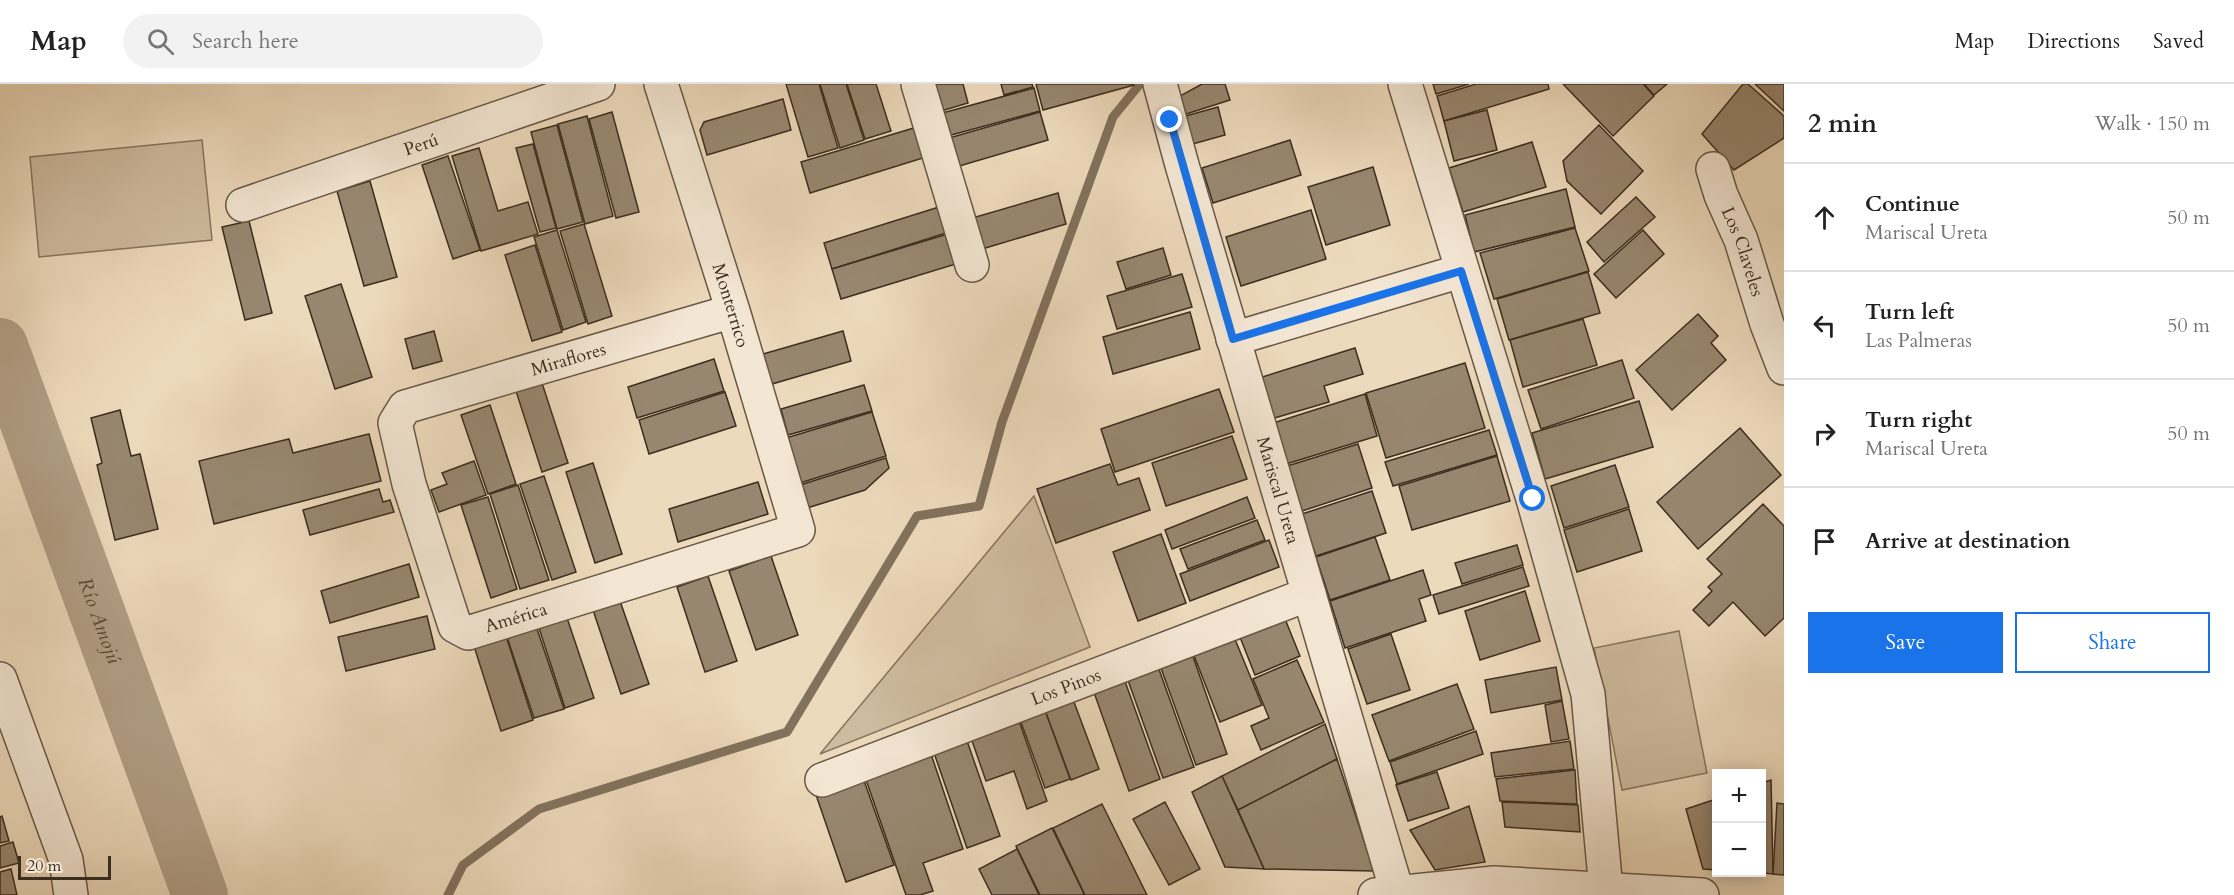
<!DOCTYPE html>
<html lang="en">
<head>
<meta charset="utf-8">
<style>
  body { margin:0; font-family:Cardo,serif; background:#f2f2f2; color:#222 }
  .controls { position:absolute; right:18px; bottom:18px; display:grid; overflow:hidden; border-radius:0px; box-shadow:0 3px 15px #0003 }
  .controls button { width:54px; height:54px; display:grid; place-items:center; padding:0; border:0; border-bottom:2px solid #e0e0e0; background:#fff; color:#222; font:30px sans-serif }
  .scale { position:absolute; left:18px; bottom:15px; width:93px; box-sizing:border-box; padding-left:6px; border:3px solid #3c2e1f; border-top:0; font-size:16px; line-height:21px; white-space:nowrap; color:#3c2e1f; -webkit-text-stroke:4px #f3e6d3; paint-order:stroke }
  .stop { position:absolute; width:18px; height:18px; margin:-14px; border:4px solid #1a73e8; border-radius:50%; background:#fff }
  .stop.end { background:#1a73e8; border-color:#fff; box-shadow:0 2px 6px #0008 }
  .list { margin:0; padding:0; list-style:none }
  h2 { display:flex; justify-content:space-between; align-items:center; height:78px; margin:0; padding:0 24px; font-size:26px }
  h2 small { font-size:20px; font-weight:400; color:#767676 }
  .list li { display:grid; grid-template-columns:39px 1fr auto; gap:18px; align-items:center; box-sizing:border-box; height:108px; padding:0 24px; border-top:2px solid #e0e0e0 }
  .list b { display:block; font-size:22px; white-space:nowrap }
  .list p { margin:0; font-size:20px; white-space:nowrap; color:#767676 }
  .list em { font-size:20px; font-style:normal; color:#767676 }
  .actions { display:flex; gap:12px; padding:18px 24px }
  .actions a { flex:1; padding:14px 0; border:2px solid #1a73e8; border-radius:0px; text-align:center; font-size:21px; color:#1a73e8 }
  .actions .main { background:#1a73e8; color:#fff }
  .icon { flex:none; width:33px; height:33px; fill:none; stroke:currentColor; stroke-width:2; stroke-linecap:round; stroke-linejoin:round }
  .map { position:relative; flex:none; width:1784px; height:811px; overflow:hidden }
  header { display:flex; align-items:center; gap:36px; box-sizing:border-box; height:84px; padding:0 30px; background:#fff; border-bottom:2px solid #e0e0e0 }
  header strong { font-size:28px }
  nav { display:flex; gap:33px; margin-inline-start:auto; font-size:21px }
  .search { width:420px; height:54px; background:#f2f2f2; display:flex; align-items:center; gap:15px; box-sizing:border-box; padding:0 21px; border-radius:33px; color:#767676; font-size:22px }
  main { display:flex }
  aside { flex:1; background:#fff }
  .map>svg:first-child { display:block }
  .green { fill:#cfbca0; stroke:#867560; stroke-width:1.5 }
  .lines { fill:none; stroke-linecap:round; stroke-linejoin:round }
  .stream { stroke:#82725d; stroke-width:9 }
  .river { stroke:#b19f86; stroke-width:56 }
  .building { fill:#988770; stroke:#3c2e1f; stroke-width:1.5 }
  .street-casing { stroke:#685946; stroke-width:36 }
  .street { stroke:#f3e6d3; stroke-width:33 }
  .route { stroke:#1a73e8; stroke-width:8 }
  .labels { text-anchor:middle; dominant-baseline:central; stroke-width:5; stroke-linejoin:round; paint-order:stroke }
  .street-label { font-size:18px; fill:#3c2e1f; stroke:#f3e6d3 }
  .water-label { font-size:20px; font-style:italic; fill:#594a39; stroke:#f3e6d3 }
</style>
</head>
<body>
<header>
<strong>Map</strong>
<div class="search"><svg class="icon" aria-label="search" viewBox="0 0 24 24"><circle cx="10" cy="10" r="6"/><path d="M15 15l6 6"/></svg>Search here</div>
<nav><a>Map</a><a>Directions</a><a>Saved</a></nav>
</header>
<main>
<div class="map">
<svg width="1784" height="811" viewBox="0 0 1784 811">
  <rect width="100%" height="100%" fill="#edd9bb"/>
  <filter id="stains"><feTurbulence type="fractalNoise" baseFrequency=".00333" numOctaves="4"/><feColorMatrix values="0 0 0 0 .2 0 0 0 0 .09 0 0 0 0 .02 0 0 0 .5 -.17"/></filter>
  <radialGradient id="worn" r=".72"><stop offset=".6" stop-color="#630" stop-opacity="0"/><stop offset="1" stop-color="#630" stop-opacity=".3"/></radialGradient>
  <g class="green">
    <path d="M202,56L212,156L39,173L30,73Z"/>
    <path d="M1034,412L1090,563L820,670Z"/>
    <path d="M1679,547L1707,689L1622,706L1594,564Z"/>
  </g>
  <g class="lines">
    <path class="stream" d="M448,811L463,781L539,725L787,648L917,432L979,422L1002,338L1113,33L1140,0"/>
    <path class="river" id="s1" d="M0,262L200,811"/>
  </g>
  <g class="building">
    <path d="M786,0H819L838,64L808,73Z"/>
    <path d="M820,0H846L864,56L840,64Z"/>
    <path d="M847,0H876L891,47L865,55Z"/>
    <path d="M923,0H963L968,19L931,30Z"/>
    <path d="M1001,0H1032L1033,3L1004,11Z"/>
    <path d="M1036,0H1133L1134,1L1043,26Z"/>
    <path d="M1202,0H1225L1230,16L1183,31L1178,13Z"/>
    <path d="M1433,0H1469L1436,10Z"/>
    <path d="M1476,0H1548L1549,5L1444,37L1437,12Z"/>
    <path d="M1563,0H1643L1654,12L1613,52Z"/>
    <path d="M1644,0H1667L1654,11Z"/>
    <path d="M1743,0H1748L1784,32V54L1734,86L1702,50Z"/>
    <path d="M1755,0H1784V27Z"/>
    <path d="M1034,4L1040,27L940,54L935,31Z"/>
    <path d="M783,15L791,46L707,71L700,46L704,38Z"/>
    <path d="M1218,23L1225,51L1189,61L1182,33Z"/>
    <path d="M1487,26L1497,66L1454,77L1444,37Z"/>
    <path d="M612,28L639,128L616,134L589,35Z"/>
    <path d="M1040,28L1048,56L949,85L942,56Z"/>
    <path d="M587,32L613,132L585,140L558,40Z"/>
    <path d="M557,41L583,138L557,145L531,48Z"/>
    <path d="M1599,41L1643,87L1601,130L1567,97L1563,77Z"/>
    <path d="M917,43L926,73L810,109L801,78Z"/>
    <path d="M1290,56L1301,91L1213,119L1202,84Z"/>
    <path d="M1532,58L1546,103L1463,128L1449,84Z"/>
    <path d="M533,60L556,144L540,148L516,64Z"/>
    <path d="M479,64L498,127L528,118L538,150L481,167L452,72Z"/>
    <path d="M448,72L480,166L453,175L422,81Z"/>
    <path d="M1373,83L1390,141L1326,161L1308,103Z"/>
    <path d="M370,97L397,193L364,202L337,107Z"/>
    <path d="M1566,105L1575,143L1474,168L1465,131Z"/>
    <path d="M1058,109L1066,140L972,168L962,137Z"/>
    <path d="M1636,113L1655,133L1604,178L1587,158Z"/>
    <path d="M939,123L946,149L832,185L824,159Z"/>
    <path d="M1311,126L1326,175L1241,202L1226,153Z"/>
    <path d="M249,137L272,229L245,236L222,143Z"/>
    <path d="M584,140L612,232L588,240L560,147Z"/>
    <path d="M1575,144L1589,187L1494,215L1480,169Z"/>
    <path d="M557,146L586,238L563,246L534,153Z"/>
    <path d="M1643,146L1664,170L1616,214L1594,190Z"/>
    <path d="M951,149L959,179L841,215L832,185Z"/>
    <path d="M535,161L562,248L532,257L505,171Z"/>
    <path d="M1163,164L1171,191L1126,205L1117,178Z"/>
    <path d="M1588,188L1600,229L1509,256L1497,215Z"/>
    <path d="M1182,190L1192,223L1117,245L1107,212Z"/>
    <path d="M341,200L372,293L335,305L305,212Z"/>
    <path d="M1190,228L1200,265L1113,290L1103,253Z"/>
    <path d="M1698,230L1718,252L1711,259L1726,276L1672,326L1636,286Z"/>
    <path d="M1583,235L1597,281L1523,303L1510,256Z"/>
    <path d="M434,247L442,277L413,285L405,255Z"/>
    <path d="M843,247L851,277L772,300L763,270Z"/>
    <path d="M1355,264L1363,290L1324,302L1329,318L1271,335L1259,294Z"/>
    <path d="M714,275L724,307L637,334L628,303Z"/>
    <path d="M1622,276L1634,314L1541,345L1528,306Z"/>
    <path d="M1465,279L1485,344L1386,374L1366,309Z"/>
    <path d="M541,296L568,379L542,388L515,304Z"/>
    <path d="M864,301L872,327L788,351L781,325Z"/>
    <path d="M1219,305L1234,348L1115,388L1101,345Z"/>
    <path d="M725,308L736,342L649,370L639,336Z"/>
    <path d="M1365,310L1377,352L1283,381L1270,340Z"/>
    <path d="M1639,317L1653,363L1545,395L1532,349Z"/>
    <path d="M490,321L516,400L488,410L461,331Z"/>
    <path d="M120,326L131,372L140,370L158,445L115,456L97,381L102,379L91,334Z"/>
    <path d="M872,328L886,372L800,399L786,354Z"/>
    <path d="M1740,344L1781,391L1698,465L1657,418Z"/>
    <path d="M1489,346L1497,371L1393,402L1385,378Z"/>
    <path d="M369,350L381,397L214,440L199,377L289,355L293,369Z"/>
    <path d="M1232,352L1247,395L1166,422L1152,379Z"/>
    <path d="M1358,360L1372,404L1299,428L1284,383Z"/>
    <path d="M1497,372L1510,417L1412,446L1399,402Z"/>
    <path d="M886,374L889,384L865,406L807,424L800,401Z"/>
    <path d="M474,377L486,411L439,428L431,406L447,400L442,389Z"/>
    <path d="M593,379L622,470L595,479L566,388Z"/>
    <path d="M1110,380L1118,401L1139,394L1150,426L1056,459L1037,405Z"/>
    <path d="M1615,381L1629,423L1564,444L1551,402Z"/>
    <path d="M544,392L576,488L552,496L520,400Z"/>
    <path d="M758,398L768,430L678,458L669,425Z"/>
    <path d="M518,401L549,496L520,505L490,410Z"/>
    <path d="M379,405L383,418L390,416L394,428L310,451L303,426Z"/>
    <path d="M1372,407L1386,449L1316,472L1302,430Z"/>
    <path d="M488,413L517,505L491,514L461,421Z"/>
    <path d="M1247,413L1255,434L1172,465L1165,446Z"/>
    <path d="M1763,420L1784,442V534L1765,552L1733,518L1709,542L1693,526L1712,507L1708,503L1722,490L1707,475Z"/>
    <path d="M1629,425L1642,467L1577,488L1564,446Z"/>
    <path d="M1257,436L1265,456L1188,485L1180,465Z"/>
    <path d="M1161,450L1186,519L1138,537L1113,468Z"/>
    <path d="M1375,453L1390,496L1330,516L1316,473Z"/>
    <path d="M1269,456L1279,483L1190,517L1180,490Z"/>
    <path d="M1517,461L1523,481L1462,500L1455,479Z"/>
    <path d="M771,472L798,551L756,566L729,487Z"/>
    <path d="M409,480L419,513L330,539L321,507Z"/>
    <path d="M1523,483L1529,502L1439,530L1433,511Z"/>
    <path d="M1423,486L1431,511L1419,515L1426,537L1345,564L1330,517Z"/>
    <path d="M708,492L737,577L705,588L677,503Z"/>
    <path d="M1525,507L1540,557L1480,576L1465,527Z"/>
    <path d="M620,517L649,600L621,610L593,526Z"/>
    <path d="M1281,525L1300,572L1255,591L1236,543Z"/>
    <path d="M565,528L594,614L565,624L537,538Z"/>
    <path d="M427,532L435,565L346,587L338,553Z"/>
    <path d="M535,539L564,625L534,634L506,550Z"/>
    <path d="M1232,548L1262,621L1220,638L1191,564Z"/>
    <path d="M505,549L533,636L501,647L473,559Z"/>
    <path d="M1391,550L1410,606L1367,620L1348,565Z"/>
    <path d="M1190,564L1227,670L1196,681L1158,576Z"/>
    <path d="M1297,576L1324,638L1261,666L1251,642L1269,634L1253,595Z"/>
    <path d="M1156,577L1194,683L1163,694L1125,588Z"/>
    <path d="M1556,583L1562,616L1491,629L1485,596Z"/>
    <path d="M1122,589L1160,695L1129,707L1091,600Z"/>
    <path d="M1457,600L1474,645L1389,677L1372,631Z"/>
    <path d="M1071,610L1099,685L1071,696L1043,621Z"/>
    <path d="M1562,617L1569,655L1551,658L1545,621Z"/>
    <path d="M1043,621L1070,695L1045,704L1018,630Z"/>
    <path d="M1017,631L1047,717L1027,725L1014,687L986,697L969,648Z"/>
    <path d="M1325,640L1337,675L1238,726L1222,692Z"/>
    <path d="M1476,647L1483,670L1397,700L1390,678Z"/>
    <path d="M966,654L1000,752L967,764L933,666Z"/>
    <path d="M1570,657L1574,685L1495,693L1491,669Z"/>
    <path d="M930,667L963,765L923,779L933,807L920,811H906L864,690Z"/>
    <path d="M1337,675L1374,787L1264,785L1238,726Z"/>
    <path d="M1575,686L1577,720L1500,717L1496,695Z"/>
    <path d="M1437,688L1449,724L1408,737L1396,701Z"/>
    <path d="M862,691L894,781L846,798L815,708Z"/>
    <path d="M1222,692L1264,785L1225,783L1192,708Z"/>
    <path d="M1771,696L1773,790L1754,788H1762V699Z"/>
    <path d="M1716,715V786L1703,785L1686,725Z"/>
    <path d="M1165,718L1200,785L1169,801L1133,735Z"/>
    <path d="M1502,718L1578,721L1580,748L1505,743Z"/>
    <path d="M1777,719L1784,720V791L1773,790Z"/>
    <path d="M1102,720L1147,811H1085L1053,744Z"/>
    <path d="M1469,722L1485,778L1435,786L1410,746Z"/>
    <path d="M2,732L9,757L0,759V733Z"/>
    <path d="M1052,744L1084,810L1082,811H1040L1016,762Z"/>
    <path d="M13,758L19,779L0,784V762Z"/>
    <path d="M1017,765L1039,811H992L979,785Z"/>
    <path d="M11,785L17,811H0V788Z"/>
  </g>
  <g class="lines">
    <defs>
      <g id="street">
        <path id="s2" d="M661,0L733,227L798,446L468,549L455,542L409,400L395,339L405,323L733,227"/>
        <path d="M918,0L972,181"/>
        <path id="s3" d="M1160,0L1182,81L1398,811"/>
        <path d="M1405,0L1533,415L1588,610L1606,806"/>
        <path id="s4" d="M1713,85L1721,111L1741,156L1767,240L1784,284"/>
        <path id="s5" d="M243,121L598,0"/>
        <path d="M1233,255L1461,187"/>
        <path d="M0,595L66,776L71,811"/>
        <path id="s6" d="M822,696L1309,510"/>
        <path d="M1375,811L1494,799L1702,811"/>
      </g>
    </defs>
    <use href="#street" class="street-casing"/>
    <use href="#street" class="street"/>
  </g>
  <g class="lines">
    <path class="route" d="M1170,36L1233,255L1461,187L1533,415"/>
  </g>
  <g class="labels">
    <g class="street-label">
      <text stroke="none"><textPath href="#s5" startOffset="188">Perú</textPath></text>
      <text stroke="none"><textPath href="#s4" startOffset="88">Los Claveles</textPath></text>
      <text stroke="none"><textPath href="#s2" startOffset="232">Monterrico</textPath></text>
      <text stroke="none"><textPath href="#s2" startOffset="1228">Miraflores</textPath></text>
      <text stroke="none"><textPath href="#s3" startOffset="423">Mariscal Ureta</textPath></text>
      <text transform="translate(516 534) rotate(-17)">América</text>
      <text stroke="none"><textPath href="#s6" startOffset="261">Los Pinos</textPath></text>
    </g>
    <g class="water-label">
      <text stroke="none"><textPath href="#s1" startOffset="292">Río Amojú</textPath></text>
    </g>
  </g>
  <rect width="100%" height="100%" filter="url(#stains)"/>
  <rect width="100%" height="100%" fill="url(#worn)"/>
</svg>
<div class="controls">
<button>+</button>
<button>−</button>
</div>
<div class="scale">20 m</div>
<div class="stop" style="left:1533px;top:415px"></div>
<div class="stop end" style="left:1170px;top:36px"></div>
</div>
<aside>
<h2>2 min<small>Walk · 150 m</small></h2>
<ul class="list">
<li><svg class="icon" aria-label="ahead" viewBox="0 0 24 24"><path d="M12 20V5M6 11l6-6 6 6"/></svg><div><b>Continue</b><p>Mariscal Ureta</p></div><em>50 m</em></li>
<li><svg class="icon" aria-label="left" viewBox="0 0 24 24"><path d="M17 20v-9H6M10 6l-5 5 5 5"/></svg><div><b>Turn left</b><p>Las Palmeras</p></div><em>50 m</em></li>
<li><svg class="icon" aria-label="right" viewBox="0 0 24 24"><path d="M7 20v-9h11M14 6l5 5-5 5"/></svg><div><b>Turn right</b><p>Mariscal Ureta</p></div><em>50 m</em></li>
<li><svg class="icon" aria-label="arrive" viewBox="0 0 24 24"><path d="M6 21V4h12l-3 4 3 4H6"/></svg><div><b>Arrive at destination</b></div></li>
</ul>
<div class="actions"><a class="main">Save</a><a>Share</a></div>
</aside>
</main>
</body>
</html>
